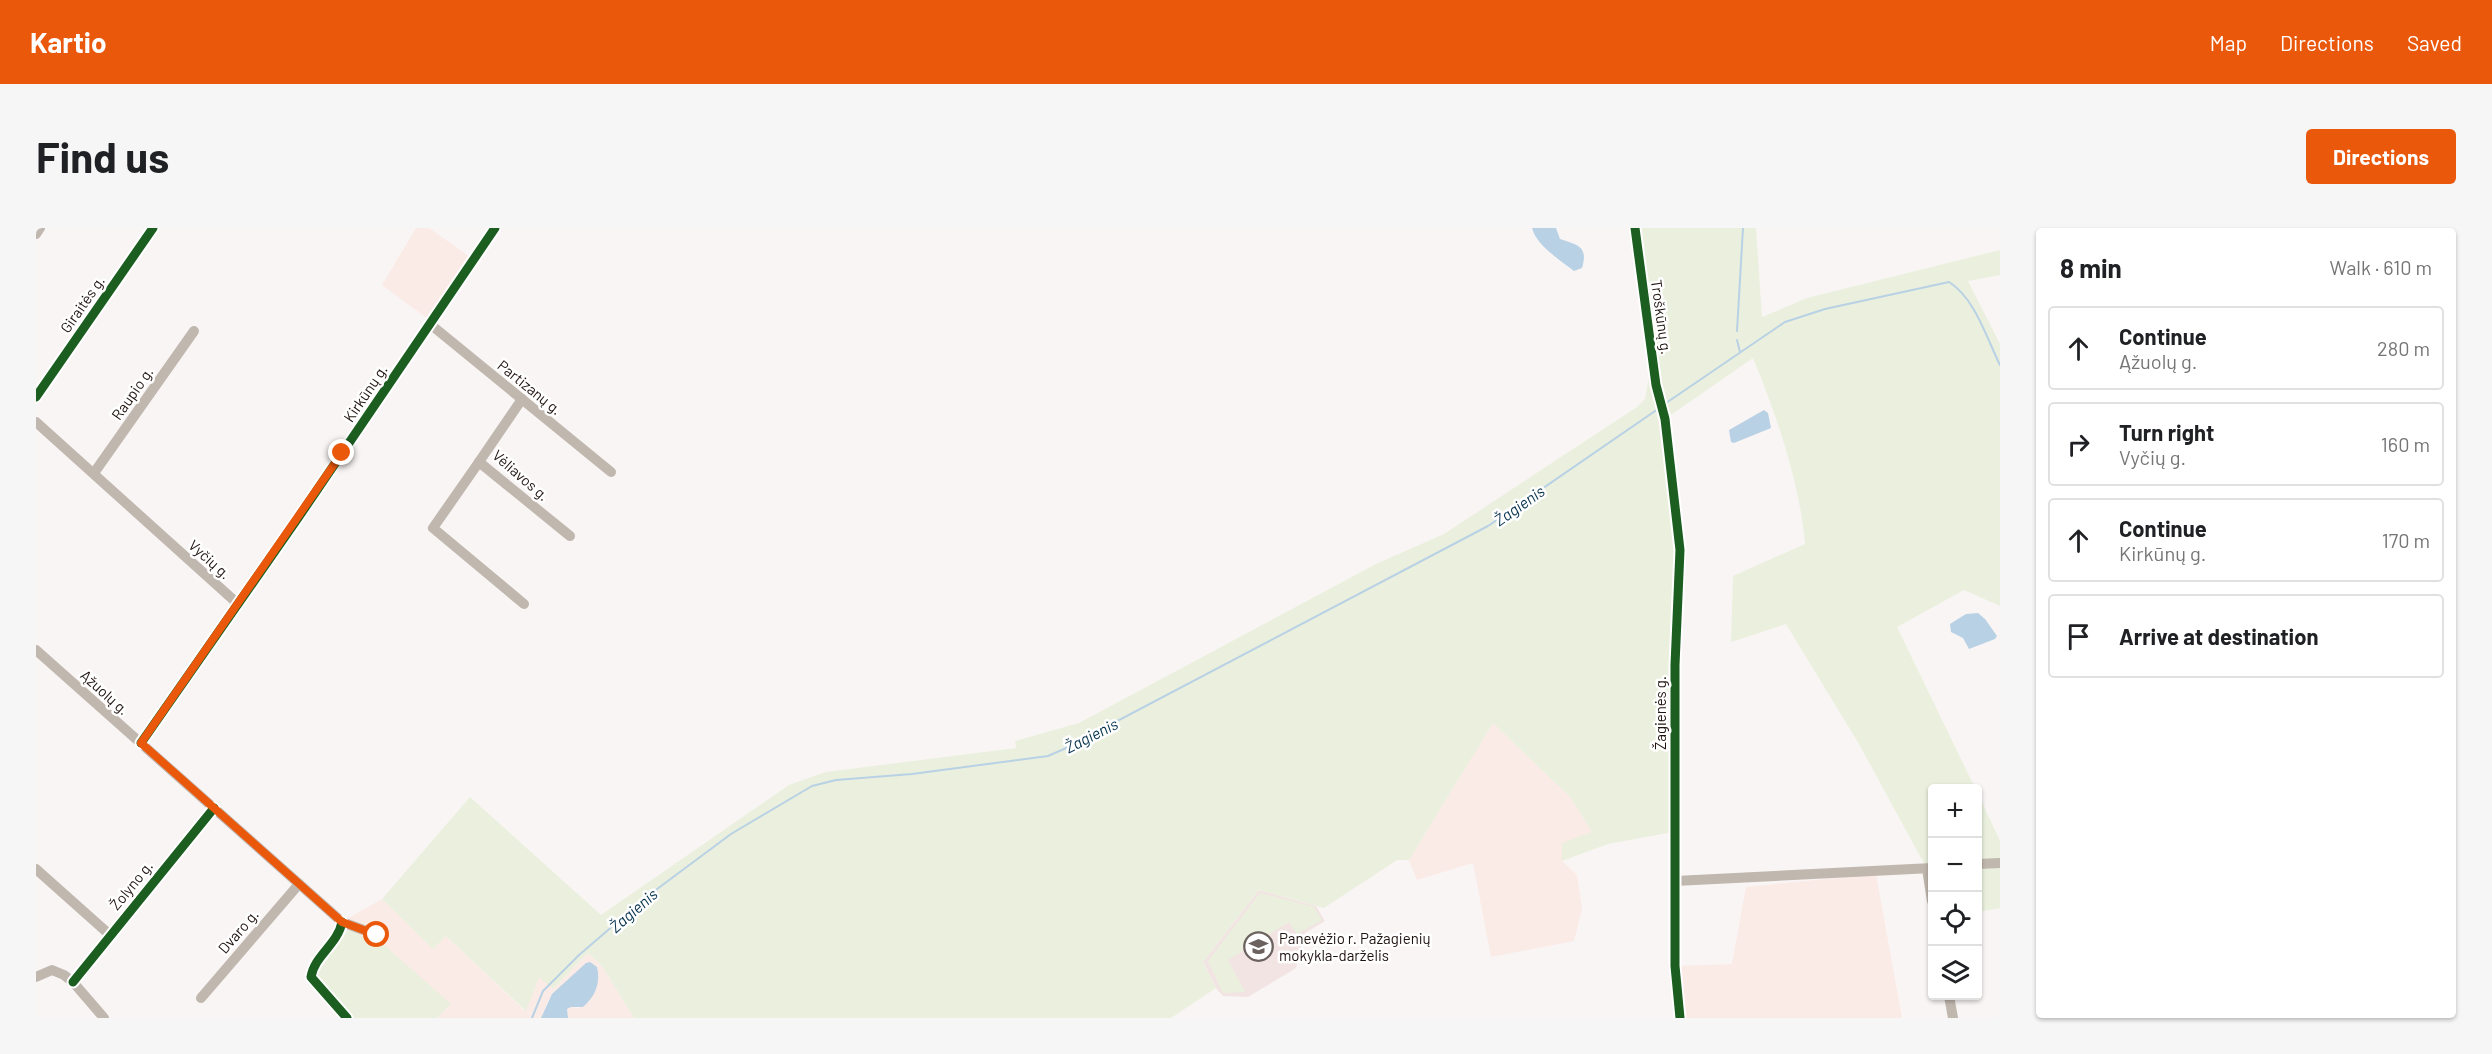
<!DOCTYPE html>
<html lang="en">
<head>
<meta charset="utf-8">
<style>
  body { margin:0; font-family:Barlow,sans-serif; background:#f6f6f6; color:#202124 }
  .controls { position:absolute; right:18px; bottom:18px; display:grid; overflow:hidden; border-radius:6px; box-shadow:0 2px 4px #0004 }
  .controls button { width:54px; height:54px; display:grid; place-items:center; padding:0; border:0; border-bottom:2px solid #e0e0e0; background:#fff; color:#202124; font:30px sans-serif }
  .stop { position:absolute; width:18px; height:18px; margin:-14px; border:4px solid #ea580c; border-radius:50%; background:#fff }
  .stop.end { background:#ea580c; border-color:#fff; box-shadow:0 2px 6px #0008 }
  .list { margin:0; padding:0; list-style:none }
  h2 { display:flex; justify-content:space-between; align-items:center; height:78px; margin:0; padding:0 24px; font-size:26px }
  h2 small { font-size:20px; font-weight:400; color:#757577 }
  .list li { display:grid; grid-template-columns:39px 1fr auto; gap:18px; align-items:center; box-sizing:border-box; height:84px; margin:0 12px 12px; padding:0 12px; border:2px solid #e0e0e0; border-radius:6px }
  .list b { display:block; font-size:22px; white-space:nowrap }
  .list p { margin:0; font-size:20px; white-space:nowrap; color:#757577 }
  .list em { font-size:20px; font-style:normal; color:#757577 }
  .icon { flex:none; width:33px; height:33px; fill:none; stroke:currentColor; stroke-width:2; stroke-linecap:round; stroke-linejoin:round }
  .map { position:relative; flex:none; width:1964px; height:790px; overflow:hidden; border-radius:6px }
  header { display:flex; align-items:center; gap:36px; box-sizing:border-box; height:84px; padding:0 30px; background:#ea580c; color:#fff }
  header strong { font-size:28px }
  nav { display:flex; gap:33px; margin-inline-start:auto; font-size:21px }
  .intro { display:flex; align-items:center; justify-content:space-between; box-sizing:border-box; height:144px; padding:0 36px }
  h1 { margin:0; font-size:42px }
  .button { padding:15px 27px; border-radius:6px; background:#ea580c; color:#fff; font-size:21px; font-weight:700 }
  main { display:flex; gap:36px; padding:0 36px }
  aside { flex:1; background:#fff; border-radius:6px; box-shadow:0 2px 4px #0004 }
  .map>svg:first-child { display:block }
  .built { fill:#fbebe6 }
  .education { fill:#f2e4e3 }
  .green { fill:#eaf0dd }
  .water { fill:#b9d1e5 }
  .lines { fill:none; stroke-linecap:round; stroke-linejoin:round }
  .stream { stroke:#b9d1e5; stroke-width:2 }
  .minor { stroke:#c0b7af; stroke-width:10 }
  .cycleway-casing { stroke:#fff; stroke-width:13 }
  .cycleway { stroke:#1b5e20; stroke-width:9 }
  .route { stroke:#ea580c; stroke-width:8 }
  .labels { text-anchor:middle; dominant-baseline:central; stroke-width:5; stroke-linejoin:round; paint-order:stroke }
  .street-label { font-size:15px; fill:#1f130f; stroke:#fff }
  .poi-label { font-size:15px; fill:#1f130f; stroke:#fff; text-anchor:start }
  .water-label { font-size:16px; font-style:italic; fill:#03314d; stroke:#fff }
</style>
</head>
<body>
<header>
<strong>Kartio</strong>
<nav><a>Map</a><a>Directions</a><a>Saved</a></nav>
</header>
<div class="intro"><h1>Find us</h1><a class="button">Directions</a></div>
<main>
<div class="map">
<svg width="1964" height="790" viewBox="0 0 1964 790">
  <rect width="100%" height="100%" fill="#f9f5f4"/>
  <g class="built">
    <path d="M380,0H393L437,31L395,93L346,57Z"/>
    <path d="M1457,495L1535,570L1556,604L1526,633L1541,647L1546,681L1538,713L1455,729L1437,635L1381,652L1373,632Z"/>
    <path d="M1840,646L1866,790H1644L1639,738L1696,736L1710,659Z"/>
    <path d="M346,671L397,721L410,708L489,783L503,748L517,761L552,725L566,738L598,790H532L531,781L535,779L543,780L553,774L561,760L513,771L505,790H401L415,777L336,710L324,707L307,693Z"/>
  </g>
  <path class="education" d="M1223,662L1280,678L1289,693L1269,705L1260,740L1212,769L1187,768L1180,760L1167,734Z"/>
  <g class="green">
    <path d="M1592,0H1720L1726,89L1771,70L1964,22V47L1932,53L1964,116V378L1928,362L1861,399L1939,560H1896V673L1891,641L1823,516L1750,396L1695,414L1697,348L1769,316C1764,256 1740,185 1717,130L1629,191L1642,331L1637,604L1572,616L1526,633V615L1556,604L1535,570L1457,495L1373,632H1361L1288,680L1223,662L1167,734L1180,760L1135,790H598L566,738L552,725L517,761L503,749L490,783L410,708L397,721L346,671L434,569L565,687L753,557L790,544L980,520L979,513L1043,495L1340,336L1408,306L1601,179L1609,171L1614,144Z"/>
    <path d="M1942,566L1964,613V680L1942,684Z"/>
    <path d="M1224,665L1278,679L1286,692L1261,706L1253,694L1192,732L1209,764L1187,765L1172,733Z"/>
    <path d="M314,699L324,707L347,716L415,776L401,790H317L280,747L283,738Z"/>
  </g>
  <g class="water">
    <path d="M1496,0H1520L1524,11C1540,17 1553,17 1546,40L1538,43C1525,33 1500,17 1496,0Z"/>
    <path d="M1728,182L1732,185L1735,200L1698,215L1695,214L1693,202Z"/>
    <path d="M1942,385L1949,391L1961,408L1959,411L1933,421L1927,410L1915,404L1914,396L1930,386Z"/>
    <path d="M554,734L561,739C565,755 559,769 547,779H535L531,781L532,790H505L516,766L550,735Z"/>
  </g>
  <g class="lines">
    <g class="stream">
      <path d="M1701,103L1707,0"/>
      <path d="M1701,112L1704,124"/>
      <path d="M1630,175L1749,94L1789,81L1913,54C1939,70 1951,111 1964,137"/>
      <path d="M496,790L507,763L543,727L613,667L695,606L776,558L800,552L876,546L1012,528L1028,521L1452,298L1622,181"/>
    </g>
    <g class="minor">
      <path d="M1599,0L1620,157L1629,191L1644,322L1639,437V738L1644,790"/>
      <path d="M0,6L4,0"/>
      <path d="M394,96L575,244"/>
      <path d="M0,169L117,0"/>
      <path d="M486,171L443,234L534,308"/>
      <path d="M0,194L202,376"/>
      <path d="M443,234L397,300L488,376"/>
      <path d="M58,245L158,103"/>
      <path d="M0,422L306,694L341,707"/>
      <path d="M105,515L262,290L459,0"/>
      <path d="M1942,636L1964,635"/>
      <path d="M0,641L74,707"/>
      <path d="M1891,641L1896,673"/>
      <path d="M1639,653L1896,640"/>
      <path d="M306,694C302,716 278,728 275,749L311,790"/>
      <path d="M0,749L16,742L28,747L37,754L68,790"/>
      <path d="M37,754L178,580"/>
      <path d="M1913,768L1917,790"/>
      <path d="M165,770L263,656"/>
    </g>
    <defs>
      <g id="cycleway">
        <path d="M1599,0L1620,157L1629,191L1644,322L1639,437V738L1644,790"/>
        <path d="M0,169L117,0"/>
        <path d="M105,515L262,290L459,0"/>
        <path d="M306,694C302,716 278,728 275,749L311,790"/>
        <path d="M37,754L178,580"/>
      </g>
    </defs>
    <use href="#cycleway" class="cycleway-casing"/>
    <use href="#cycleway" class="cycleway"/>
  </g>
  <g class="lines">
    <path class="route" d="M306,225L105,515L306,694L341,707"/>
  </g>
  <defs>
    <symbol id="school-ring" viewBox="-11 -11 22 22"><circle r="9.5" fill="#fff" stroke="#6b625f" stroke-width="1.5"/><path d="M0-5L7-2L0 1L-7-2ZM-4 1L0 2.5L4 1V4Q0 6-4 4Z" fill="#6b625f"/></symbol>
  </defs>
  <g fill-rule="evenodd">
    <use href="#school-ring" x="1206" y="702" width="33" height="33"/>
  </g>
  <g class="labels">
    <g class="street-label">
      <text transform="translate(46 76) rotate(-55)">Giraitės g.</text>
      <text transform="translate(1626 89) rotate(82)">Troškūnų g.</text>
      <text transform="translate(494 159) rotate(39)">Partizanų g.</text>
      <text transform="translate(96 165) rotate(-55)">Raupio g.</text>
      <text transform="translate(329 165) rotate(-56)">Kirkūnų g.</text>
      <text transform="translate(485 247) rotate(41)">Vėliavos g.</text>
      <text transform="translate(174 331) rotate(42)">Vyčių g.</text>
      <text transform="translate(69 464) rotate(42)">Ąžuolų g.</text>
      <text transform="translate(1624 485) rotate(-90)">Žagienės g.</text>
      <text transform="translate(95 657) rotate(-51)">Žolyno g.</text>
      <text transform="translate(202 703) rotate(-49)">Dvaro g.</text>
    </g>
    <g class="poi-label">
      <text x="1243" y="710">Panevėžio r. Pažagienių<tspan x="1243" dy="17">mokykla-darželis</tspan></text>
    </g>
    <g class="water-label">
      <text transform="translate(1483 277) rotate(-35)">Žagienis</text>
      <text transform="translate(1055 507) rotate(-27)">Žagienis</text>
      <text transform="translate(597 682) rotate(-41)">Žagienis</text>
    </g>
  </g>
</svg>
<div class="controls">
<button>+</button>
<button>−</button>
<button><svg class="icon" aria-label="locate" viewBox="0 0 24 24"><circle cx="12" cy="12" r="6"/><path d="M12 2v4M12 18v4M2 12h4M18 12h4"/></svg></button>
<button><svg class="icon" aria-label="layers" viewBox="0 0 24 24"><path d="M12 4l9 5-9 5-9-5zM3 14l9 5 9-5"/></svg></button>
</div>
<div class="stop" style="left:341px;top:707px"></div>
<div class="stop end" style="left:306px;top:225px"></div>
</div>
<aside>
<h2>8 min<small>Walk · 610 m</small></h2>
<ul class="list">
<li><svg class="icon" aria-label="ahead" viewBox="0 0 24 24"><path d="M12 20V5M6 11l6-6 6 6"/></svg><div><b>Continue</b><p>Ąžuolų g.</p></div><em>280 m</em></li>
<li><svg class="icon" aria-label="right" viewBox="0 0 24 24"><path d="M7 20v-9h11M14 6l5 5-5 5"/></svg><div><b>Turn right</b><p>Vyčių g.</p></div><em>160 m</em></li>
<li><svg class="icon" aria-label="ahead" viewBox="0 0 24 24"><path d="M12 20V5M6 11l6-6 6 6"/></svg><div><b>Continue</b><p>Kirkūnų g.</p></div><em>170 m</em></li>
<li><svg class="icon" aria-label="arrive" viewBox="0 0 24 24"><path d="M6 21V4h12l-3 4 3 4H6"/></svg><div><b>Arrive at destination</b></div></li>
</ul>
</aside>
</main>
</body>
</html>
